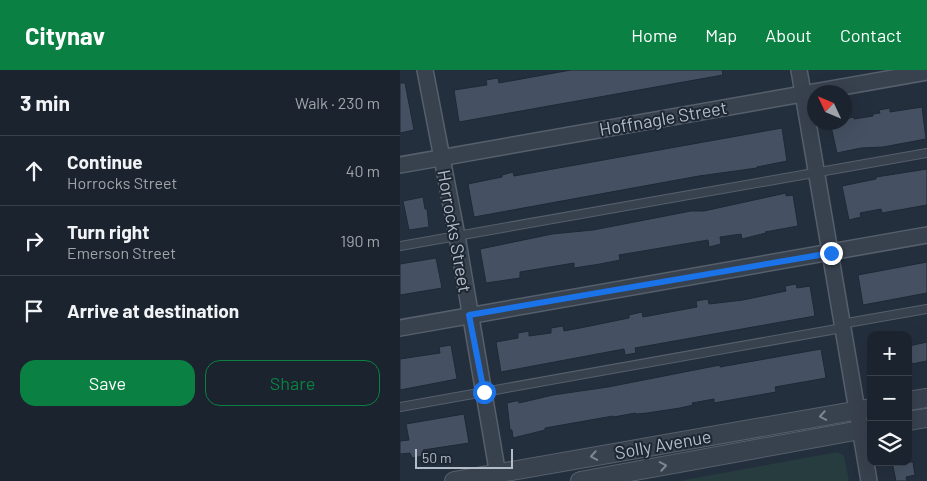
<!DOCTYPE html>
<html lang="en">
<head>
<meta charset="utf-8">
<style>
  body { margin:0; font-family:Barlow,sans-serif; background:#242b36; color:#f1f3f6 }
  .controls { position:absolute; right:15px; bottom:15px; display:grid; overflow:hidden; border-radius:10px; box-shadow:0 5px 20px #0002 }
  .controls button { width:45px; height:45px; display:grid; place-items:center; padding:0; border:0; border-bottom:1px solid #39404a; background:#1b232e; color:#f1f3f6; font:25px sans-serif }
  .compass { position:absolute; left:407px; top:15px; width:45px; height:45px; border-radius:50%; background:#1b232e; box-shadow:0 5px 20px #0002; rotate:314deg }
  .scale { position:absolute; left:15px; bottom:12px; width:98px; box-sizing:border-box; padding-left:5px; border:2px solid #b4bcc9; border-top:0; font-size:14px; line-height:18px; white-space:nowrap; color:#b4bcc9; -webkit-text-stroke:4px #1d2633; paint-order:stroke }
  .stop { position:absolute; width:15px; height:15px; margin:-11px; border:4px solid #1a73e8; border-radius:50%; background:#fff }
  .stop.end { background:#1a73e8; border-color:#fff; box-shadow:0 1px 5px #0008 }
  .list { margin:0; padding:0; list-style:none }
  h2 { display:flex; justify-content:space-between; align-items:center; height:65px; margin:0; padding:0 20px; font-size:21px }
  h2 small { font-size:16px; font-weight:400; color:#a0a4aa }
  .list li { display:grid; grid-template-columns:32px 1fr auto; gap:15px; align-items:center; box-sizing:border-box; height:70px; padding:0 20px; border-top:1px solid #39404a }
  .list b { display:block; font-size:19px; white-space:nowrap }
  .list p { margin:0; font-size:16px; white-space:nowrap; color:#a0a4aa }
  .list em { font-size:16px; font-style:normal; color:#a0a4aa }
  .actions { display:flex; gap:10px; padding:15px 20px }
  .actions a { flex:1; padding:11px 0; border:1px solid #0b8043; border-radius:15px; text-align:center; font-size:18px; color:#0b8043 }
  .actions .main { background:#0b8043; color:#fff }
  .icon { flex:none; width:28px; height:28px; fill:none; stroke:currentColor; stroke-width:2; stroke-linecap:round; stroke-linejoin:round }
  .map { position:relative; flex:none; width:527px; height:411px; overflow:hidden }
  header { display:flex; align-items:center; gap:30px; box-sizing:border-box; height:70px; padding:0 25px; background:#0b8043; color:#fff }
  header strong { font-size:24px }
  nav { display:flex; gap:28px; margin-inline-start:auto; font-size:18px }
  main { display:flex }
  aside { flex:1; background:#1b232e }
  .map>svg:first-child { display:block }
  .green { fill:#263c3f }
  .building { fill:#455162; stroke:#1f2835 }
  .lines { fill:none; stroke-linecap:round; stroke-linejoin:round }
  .service-casing { stroke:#565f6c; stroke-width:10 }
  .minor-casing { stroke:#565f6c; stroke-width:18 }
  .tertiary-casing { stroke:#565f6c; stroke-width:20 }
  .service { stroke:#38414e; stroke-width:8 }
  .minor { stroke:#38414e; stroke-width:15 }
  .tertiary { stroke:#38414e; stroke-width:18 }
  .oneway { stroke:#7c8592 }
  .route { stroke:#1a73e8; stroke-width:6 }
  .labels { text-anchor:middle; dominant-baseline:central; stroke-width:4; stroke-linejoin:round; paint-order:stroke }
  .street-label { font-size:18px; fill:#b4bcc9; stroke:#1d2633 }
</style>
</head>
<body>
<header>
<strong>Citynav</strong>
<nav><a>Home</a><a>Map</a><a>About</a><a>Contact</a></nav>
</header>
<main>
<aside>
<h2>3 min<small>Walk · 230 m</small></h2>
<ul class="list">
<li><svg class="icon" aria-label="ahead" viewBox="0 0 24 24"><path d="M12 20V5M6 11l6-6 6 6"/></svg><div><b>Continue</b><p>Horrocks Street</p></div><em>40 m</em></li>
<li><svg class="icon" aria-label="right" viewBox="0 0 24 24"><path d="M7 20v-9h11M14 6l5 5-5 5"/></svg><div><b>Turn right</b><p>Emerson Street</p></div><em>190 m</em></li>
<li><svg class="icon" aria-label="arrive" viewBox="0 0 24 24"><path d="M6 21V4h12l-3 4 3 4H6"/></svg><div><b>Arrive at destination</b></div></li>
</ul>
<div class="actions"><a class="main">Save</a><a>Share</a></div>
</aside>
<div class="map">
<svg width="527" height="411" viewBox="0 0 527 411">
  <rect width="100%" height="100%" fill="#242f3e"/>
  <path class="green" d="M438,382L444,386L449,411H279Z"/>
  <g class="building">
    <path d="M171,0H322L323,5L59,52L54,20L87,15L86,10L98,8L99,13Z"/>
    <path d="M0,13H5L14,60L0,63Z"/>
    <path d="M522,37L526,69L483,77L461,78L437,83L430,52H444V49L454,47V49L473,46V44L480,43L479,40L490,38V42Z"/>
    <path d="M382,58L387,91L357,97V98L299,106L74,147L68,114L102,107V105L113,102L114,106Z"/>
    <path d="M527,99V135L482,143L481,139L460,143L461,147L449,150L442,116L476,109V107Z"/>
    <path d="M386,123V126L393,125L398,156L365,162L366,163L342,169L341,164L320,167L321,174L309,177L308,170L219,185L220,190L200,194L174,198V193L120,202V208L86,213L80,179L152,164L193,160L291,141H304Z"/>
    <path d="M23,127L25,139H27L29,157L9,160L3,131Z"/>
    <path d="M36,188L42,218L0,225V194Z"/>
    <path d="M527,192V223L463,235L458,205Z"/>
    <path d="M396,214L397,218L410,216L415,246L235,278L236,283L225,285L224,279L101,302L96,272L118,268V263L129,261V266L151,263V258L163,256L164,261L185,257L229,248V245L242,242L243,247L297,237L296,231L308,229L309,234L343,230L386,221L385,216Z"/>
    <path d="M527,272V291L512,294L509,276Z"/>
    <path d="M51,275L57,309L0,320V289L40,283L39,277Z"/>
    <path d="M421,279L426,308L375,317L376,322L314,333V329L292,333L293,335L280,338L247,343L236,344L235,343L214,347L213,346L145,358V360L113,368L112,360H110L107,333L116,331H119V333L153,325L208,317L320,295V297Z"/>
    <path d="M64,344L69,373L23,380L24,386L12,388L10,383L0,384V371L9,370L6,354Z"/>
    <path d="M492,392H513L515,405L506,407L507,411H496Z"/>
  </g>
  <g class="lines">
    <defs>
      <g id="service">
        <path d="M0,176L527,83"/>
        <path d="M441,254L527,239"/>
        <path d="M0,337L442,258"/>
      </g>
      <g id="minor">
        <path d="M25,0L57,166L99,411"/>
        <path d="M399,0L469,411"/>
        <path d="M0,95L527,2"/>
        <path d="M0,258L527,165"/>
      </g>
      <g id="tertiary">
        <path d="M508,331L527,328"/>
        <path d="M508,351L527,348"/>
        <path d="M54,411L471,338"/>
        <path d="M180,411L471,358"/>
      </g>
    </defs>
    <use href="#service" class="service-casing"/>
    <use href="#minor" class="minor-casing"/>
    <use href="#tertiary" class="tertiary-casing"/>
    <use href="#service" class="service"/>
    <use href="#minor" class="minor"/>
    <use href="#tertiary" class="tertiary"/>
  </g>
  <defs><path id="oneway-chevron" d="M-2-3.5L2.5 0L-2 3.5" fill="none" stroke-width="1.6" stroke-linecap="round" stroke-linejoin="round" transform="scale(1.25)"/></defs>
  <g class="oneway">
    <use href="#oneway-chevron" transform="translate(423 346) rotate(170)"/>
    <use href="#oneway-chevron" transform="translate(194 386) rotate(170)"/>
    <use href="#oneway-chevron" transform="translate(263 396) rotate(-10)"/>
  </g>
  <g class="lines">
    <path class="route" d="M84,322L69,245L431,183"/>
  </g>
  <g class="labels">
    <g class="street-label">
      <text transform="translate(263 48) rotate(-10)">Hoffnagle Street</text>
      <text transform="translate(55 161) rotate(80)">Horrocks Street</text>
      <text transform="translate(263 374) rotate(-10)">Solly Avenue</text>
    </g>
  </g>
</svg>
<div class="controls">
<button>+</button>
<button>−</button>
<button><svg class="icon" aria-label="layers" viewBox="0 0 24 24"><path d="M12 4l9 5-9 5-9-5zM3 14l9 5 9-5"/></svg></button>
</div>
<svg class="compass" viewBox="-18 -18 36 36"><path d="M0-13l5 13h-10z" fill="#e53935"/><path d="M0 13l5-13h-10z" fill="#a0a4aa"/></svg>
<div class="scale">50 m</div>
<div class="stop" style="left:84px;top:322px"></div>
<div class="stop end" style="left:431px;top:183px"></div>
</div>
</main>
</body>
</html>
